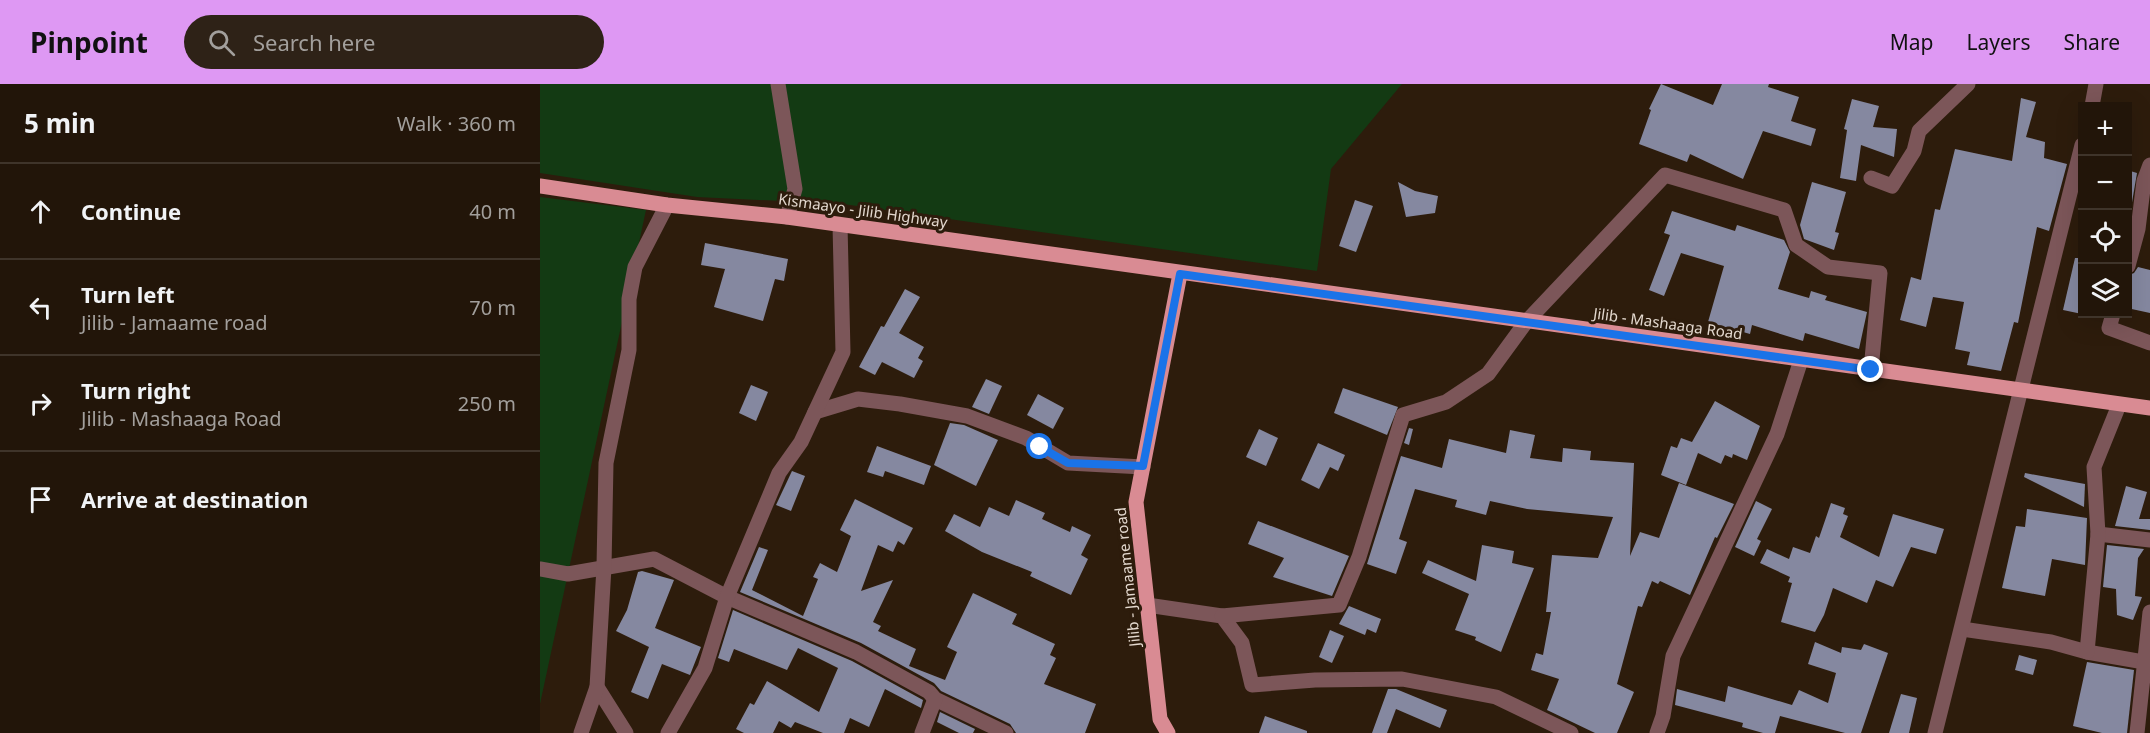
<!DOCTYPE html>
<html lang="en">
<head>
<meta charset="utf-8">
<style>
  body { margin:0; font-family:"Noto Sans",sans-serif; background:#2e2217; color:#f1f3f6 }
  .controls { position:absolute; right:18px; top:18px; display:grid; overflow:hidden; border-radius:0px; box-shadow:0 6px 24px #0002 }
  .controls button { width:54px; height:54px; display:grid; place-items:center; padding:0; border:0; border-bottom:2px solid #3f342a; background:#221509; color:#f1f3f6; font:30px sans-serif }
  .stop { position:absolute; width:18px; height:18px; margin:-14px; border:4px solid #1a73e8; border-radius:50%; background:#fff }
  .stop.end { background:#1a73e8; border-color:#fff; box-shadow:0 2px 6px #0008 }
  .list { margin:0; padding:0; list-style:none }
  h2 { display:flex; justify-content:space-between; align-items:center; height:78px; margin:0; padding:0 24px; font-size:26px }
  h2 small { font-size:20px; font-weight:400; color:#a29f9c }
  .list li { display:grid; grid-template-columns:39px 1fr auto; gap:18px; align-items:center; box-sizing:border-box; height:96px; padding:0 24px; border-top:2px solid #3f342a }
  .list b { display:block; font-size:22px; white-space:nowrap }
  .list p { margin:0; font-size:20px; white-space:nowrap; color:#a29f9c }
  .list em { font-size:20px; font-style:normal; color:#a29f9c }
  .icon { flex:none; width:33px; height:33px; fill:none; stroke:currentColor; stroke-width:2; stroke-linecap:round; stroke-linejoin:round }
  .map { position:relative; flex:none; width:1610px; height:649px; overflow:hidden }
  header { display:flex; align-items:center; gap:36px; box-sizing:border-box; height:84px; padding:0 30px; background:#de98f3; color:#111 }
  header strong { font-size:28px }
  nav { display:flex; gap:33px; margin-inline-start:auto; font-size:21px }
  .search { width:420px; height:54px; background:#2e2217; display:flex; align-items:center; gap:15px; box-sizing:border-box; padding:0 21px; border-radius:33px; color:#a29f9c; font-size:22px }
  main { display:flex }
  aside { flex:1; background:#221509 }
  .map>svg:first-child { display:block }
  .green { fill:#133a13 }
  .building { fill:#8588a0 }
  .lines { fill:none; stroke-linecap:round; stroke-linejoin:round }
  .minor { stroke:#7c5659; stroke-width:15 }
  .major { stroke:#d98b93; stroke-width:15 }
  .route { stroke:#1a73e8; stroke-width:8 }
  .labels { text-anchor:middle; dominant-baseline:central; stroke-width:6; stroke-linejoin:round; paint-order:stroke }
  .street-label { font-size:15px; fill:#e3d8ce; stroke:#2d1c0c }
</style>
</head>
<body>
<header>
<strong>Pinpoint</strong>
<div class="search"><svg class="icon" aria-label="search" viewBox="0 0 24 24"><circle cx="10" cy="10" r="6"/><path d="M15 15l6 6"/></svg>Search here</div>
<nav><a>Map</a><a>Layers</a><a>Share</a></nav>
</header>
<main>
<aside>
<h2>5 min<small>Walk · 360 m</small></h2>
<ul class="list">
<li><svg class="icon" aria-label="ahead" viewBox="0 0 24 24"><path d="M12 20V5M6 11l6-6 6 6"/></svg><div><b>Continue</b></div><em>40 m</em></li>
<li><svg class="icon" aria-label="left" viewBox="0 0 24 24"><path d="M17 20v-9H6M10 6l-5 5 5 5"/></svg><div><b>Turn left</b><p>Jilib - Jamaame road</p></div><em>70 m</em></li>
<li><svg class="icon" aria-label="right" viewBox="0 0 24 24"><path d="M7 20v-9h11M14 6l5 5-5 5"/></svg><div><b>Turn right</b><p>Jilib - Mashaaga Road</p></div><em>250 m</em></li>
<li><svg class="icon" aria-label="arrive" viewBox="0 0 24 24"><path d="M6 21V4h12l-3 4 3 4H6"/></svg><div><b>Arrive at destination</b></div></li>
</ul>
</aside>
<div class="map">
<svg width="1610" height="649" viewBox="0 0 1610 649">
  <rect width="100%" height="100%" fill="#2d1c0c"/>
  <g class="green">
    <path d="M0,0H862L791,85L777,187L303,120L157,113L0,89Z"/>
    <path d="M0,113L106,126L0,620Z"/>
  </g>
  <g class="building">
    <path d="M1121,0L1173,21L1182,0H1229L1228,3L1259,13L1251,37L1276,45L1271,62L1223,47L1203,95L1150,70L1147,78L1099,60L1111,26L1109,25Z"/>
    <path d="M1481,14L1496,18L1486,53L1505,58L1504,74L1527,80L1509,147L1497,143L1478,239L1474,238L1461,287L1427,281L1430,268L1415,265L1424,218L1393,213L1386,243L1360,236L1371,193L1381,196L1395,125L1400,126L1415,65L1472,77Z"/>
    <path d="M1312,15L1339,22L1333,43L1357,45L1354,73L1321,61L1316,97L1300,94L1307,46L1304,45Z"/>
    <path d="M1587,86L1597,89L1590,130H1587Z"/>
    <path d="M858,98L875,107L898,112L895,129L866,133Z"/>
    <path d="M1272,98L1306,108L1295,148L1299,149L1294,166L1264,155L1260,141Z"/>
    <path d="M815,116L833,122L816,168L799,162Z"/>
    <path d="M1132,127L1195,147L1197,141L1244,156L1250,168L1238,205L1269,214L1271,207L1287,212L1285,216L1327,228L1319,265L1265,249L1263,257L1212,241L1210,250L1168,238L1184,182L1141,169L1124,212L1109,206L1130,151L1124,149Z"/>
    <path d="M165,159L248,175L244,197L235,195L223,237L174,223L185,185L161,181Z"/>
    <path d="M1535,174H1542V230L1523,226Z"/>
    <path d="M1598,183L1610,186V229L1587,224L1589,191L1594,189Z"/>
    <path d="M365,205L380,213L359,249L384,263L378,274L383,277L374,294L342,278L335,291L319,283L341,242L344,243Z"/>
    <path d="M446,295L462,302L449,330L432,323Z"/>
    <path d="M211,301L228,308L216,337L199,329Z"/>
    <path d="M803,304L858,323L847,351L794,329Z"/>
    <path d="M498,310L524,324L513,345L487,331Z"/>
    <path d="M1175,317L1220,342L1207,376L1193,370L1192,374L1185,371L1181,380L1158,369L1146,401L1121,391L1131,362L1137,364L1141,354L1152,358Z"/>
    <path d="M410,339L424,341L458,356L436,402L394,381Z"/>
    <path d="M869,344L873,345L869,361L864,359Z"/>
    <path d="M719,345L738,354L726,382L706,373Z"/>
    <path d="M970,346L995,351L990,374L1022,378L1023,364L1051,367L1050,376L1094,379L1090,472L1100,448L1119,454L1139,399L1194,420L1177,454L1175,453L1150,511L1120,497L1118,500L1112,497L1102,523L1098,522L1077,600L1094,608L1077,649H1055L1007,626L1019,595L991,586L996,569L1003,571L1011,528H1006L1012,471L1058,474L1073,433L987,425L950,417L946,431L915,423L917,416L875,405L859,455L867,458L856,490L827,480L861,372L902,384L909,355L966,369Z"/>
    <path d="M778,359L805,371L798,387L790,383L779,405L761,396Z"/>
    <path d="M337,362L391,382L384,401L345,387L343,393L327,388Z"/>
    <path d="M252,387L265,392L251,427L236,421Z"/>
    <path d="M1485,389L1545,400L1544,423L1484,393Z"/>
    <path d="M1586,402L1607,408L1599,435H1610V446L1575,442Z"/>
    <path d="M315,415L373,444L364,461L358,457L353,468L338,461L321,507L353,496L333,538L341,542L338,547L376,565L369,582L405,596L417,568L407,563L433,509L477,530L472,540L515,560L510,571L516,574L504,600L556,620L545,649H476L470,640L401,607L394,599L321,559L200,508L219,463L228,466L212,506L263,532L278,495L273,493L280,479L297,488L311,452L300,446Z"/>
    <path d="M476,416L505,429L502,435L530,448L532,442L551,451L541,471L548,475L531,511L490,492L492,488L442,468L405,447L414,430L440,443L449,423L469,432Z"/>
    <path d="M1216,417L1232,425L1217,455L1221,457L1214,472L1195,463Z"/>
    <path d="M1291,419L1305,424L1303,430L1308,432L1300,453L1339,473L1353,430L1404,445L1396,470L1371,463L1353,503L1336,496L1327,519L1293,504L1284,531L1275,548L1241,538L1252,499L1248,498L1250,493L1220,479L1227,465L1249,475L1253,463L1270,469L1276,452L1279,454Z"/>
    <path d="M1487,425L1547,434L1545,481L1512,475L1505,512L1462,504L1476,442L1485,443Z"/>
    <path d="M718,437L809,472L792,512L733,493L744,474L708,460Z"/>
    <path d="M942,461L974,467L972,479L994,484L961,568L935,556L936,553L915,546L929,510L882,489L888,476L936,497Z"/>
    <path d="M1567,461L1604,465L1598,474L1595,512L1602,513L1593,536L1577,531L1576,505L1563,503Z"/>
    <path d="M102,487L134,496L115,544L161,563L150,591L122,580L108,615L91,608L109,563L76,547L87,526L98,488Z"/>
    <path d="M809,522L841,535L836,549L827,545L825,551L799,540Z"/>
    <path d="M193,526L312,577L383,616L381,624L345,605L329,643L310,634L304,649H283L255,638L251,644L239,637L233,649H204L196,645L210,619L214,621L227,597L279,628L298,584L258,564L247,586L194,565L189,578L178,574Z"/>
    <path d="M790,546L804,552L792,579L779,573Z"/>
    <path d="M1275,558L1301,569L1302,563L1321,566L1324,560L1348,569L1321,649H1305L1240,632L1235,649H1223L1202,643L1203,639L1135,621L1137,605L1185,618L1188,602L1252,621L1259,606L1288,619L1296,589L1268,580Z"/>
    <path d="M1479,571L1497,576L1493,591L1475,586Z"/>
    <path d="M1547,578L1594,586L1587,649H1562L1533,642Z"/>
    <path d="M848,605H856L907,626L900,644L856,625L847,649H832Z"/>
    <path d="M1361,610L1377,614L1369,649H1349Z"/>
    <path d="M400,628L435,645L433,649H419L397,638Z"/>
    <path d="M725,632L767,647V649H719Z"/>
  </g>
  <g class="lines">
    <g class="minor">
      <path d="M238,0L255,105L247,133"/>
      <path d="M1552,22L1556,0"/>
      <path d="M1331,94L1352,102L1374,67L1379,47L1428,0"/>
      <path d="M1588,182L1598,145L1604,97L1610,81"/>
      <path d="M1573,230L1569,244L1610,259"/>
      <path d="M275,328L318,315L360,320L427,332L486,354L528,379L603,383"/>
      <path d="M1558,450L1610,456"/>
      <path d="M0,485L28,490L114,475L187,513L316,568L389,608L395,615L466,649"/>
      <path d="M607,521L682,532L702,559L712,601L775,596L862,595L956,613L1031,649"/>
      <path d="M682,532L799,521L819,473L863,331L906,318L948,290L986,238L1125,91L1244,126L1256,161L1288,183L1340,189L1331,286"/>
      <path d="M1422,545L1511,558L1547,568L1610,579"/>
      <path d="M1547,568L1558,450L1554,383L1579,321"/>
      <path d="M57,603L86,649"/>
      <path d="M41,649L57,603L64,483L66,379L89,266V215L95,183L127,121"/>
      <path d="M128,649L165,584L187,513L239,389L261,358L303,268L300,141"/>
      <path d="M382,649L395,615"/>
      <path d="M1117,649L1123,632L1133,572L1237,350L1261,276"/>
      <path d="M1395,649L1542,61"/>
      <path d="M1597,649L1610,528"/>
    </g>
    <g class="major">
      <path d="M0,102L127,121L247,133L1610,324"/>
      <path d="M628,649L620,635L596,418L640,190"/>
    </g>
  </g>
  <g class="lines">
    <path class="route" d="M500,363L528,379L603,382L640,190L1331,286"/>
  </g>
  <g class="labels">
    <g class="street-label">
      <text transform="translate(323 126) rotate(8)">Kismaayo - Jilib Highway</text>
      <text transform="translate(1128 239) rotate(8)">Jilib - Mashaaga Road</text>
      <text transform="translate(587 493) rotate(-96)">Jilib - Jamaame road</text>
    </g>
  </g>
</svg>
<div class="controls">
<button>+</button>
<button>−</button>
<button><svg class="icon" aria-label="locate" viewBox="0 0 24 24"><circle cx="12" cy="12" r="6"/><path d="M12 2v4M12 18v4M2 12h4M18 12h4"/></svg></button>
<button><svg class="icon" aria-label="layers" viewBox="0 0 24 24"><path d="M12 4l9 5-9 5-9-5zM3 14l9 5 9-5"/></svg></button>
</div>
<div class="stop" style="left:500px;top:363px"></div>
<div class="stop end" style="left:1331px;top:286px"></div>
</div>
</main>
</body>
</html>
